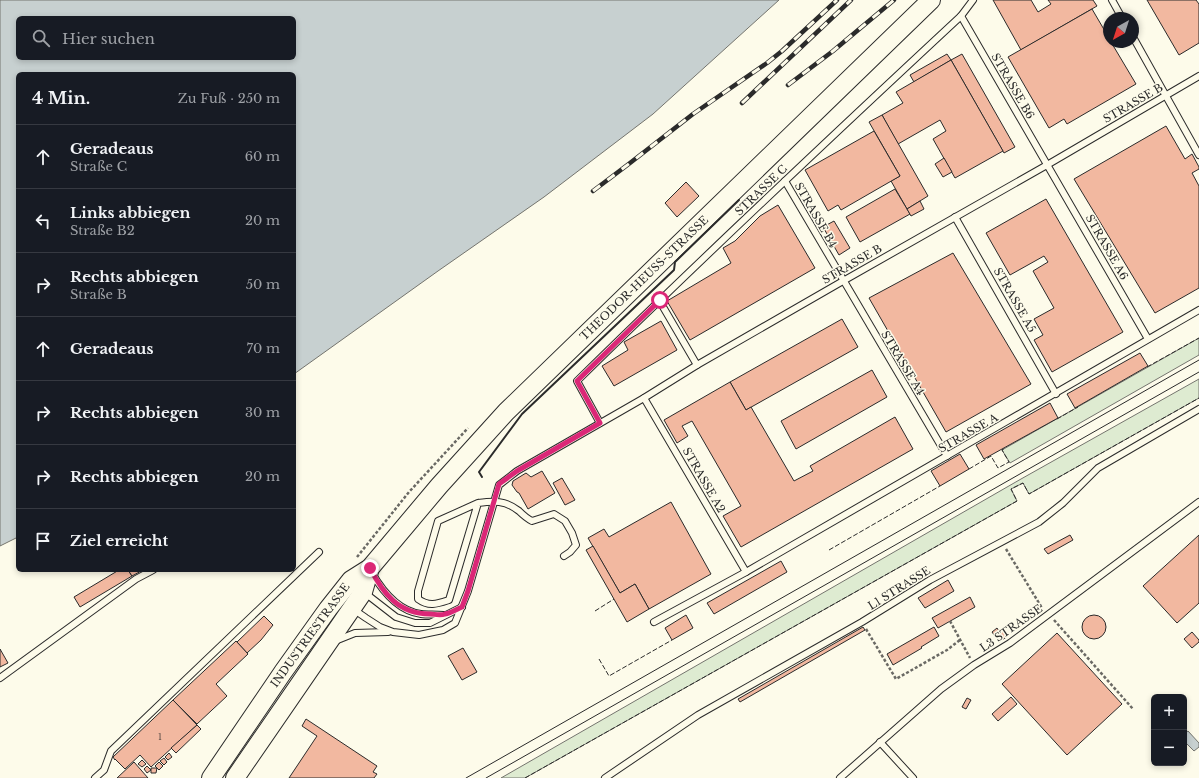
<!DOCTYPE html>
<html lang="de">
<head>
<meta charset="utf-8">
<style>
  body { margin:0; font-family:"Libre Baskerville",serif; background:#20242c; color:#f1f3f6 }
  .controls { position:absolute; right:12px; bottom:12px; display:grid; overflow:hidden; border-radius:6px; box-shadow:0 2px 6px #0003 }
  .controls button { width:36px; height:36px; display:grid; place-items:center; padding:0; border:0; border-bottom:1px solid #363941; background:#171b24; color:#f1f3f6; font:20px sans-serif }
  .compass { position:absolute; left:1103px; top:12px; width:36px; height:36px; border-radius:50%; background:#171b24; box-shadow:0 2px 6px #0003; rotate:219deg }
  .stop { position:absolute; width:12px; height:12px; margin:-9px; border:3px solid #db2777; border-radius:50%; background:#fff }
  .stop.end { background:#db2777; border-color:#fff; box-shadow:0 1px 4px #0008 }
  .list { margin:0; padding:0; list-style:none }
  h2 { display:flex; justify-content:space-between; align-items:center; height:52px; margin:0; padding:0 16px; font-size:17px }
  h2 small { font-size:13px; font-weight:400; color:#9ea1a6 }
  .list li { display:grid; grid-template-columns:26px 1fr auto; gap:12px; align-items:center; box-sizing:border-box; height:64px; padding:0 16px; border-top:1px solid #363941 }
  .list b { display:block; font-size:15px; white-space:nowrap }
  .list p { margin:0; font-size:13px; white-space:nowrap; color:#9ea1a6 }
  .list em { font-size:13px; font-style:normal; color:#9ea1a6 }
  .icon { flex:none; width:22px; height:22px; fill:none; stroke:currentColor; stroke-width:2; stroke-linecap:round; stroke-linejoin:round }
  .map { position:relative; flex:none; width:1199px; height:778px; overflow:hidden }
  .search { position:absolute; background:#171b24; box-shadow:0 2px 6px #0003; left:16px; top:16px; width:280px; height:44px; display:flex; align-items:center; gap:10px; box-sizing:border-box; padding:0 14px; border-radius:6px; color:#9ea1a6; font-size:15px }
  .panel { position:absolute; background:#171b24; box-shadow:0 2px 6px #0003; left:16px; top:72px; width:280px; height:500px; border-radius:6px }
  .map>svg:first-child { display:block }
  .green { fill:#deebd1; stroke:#74746e }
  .water { fill:#c7d0d0; stroke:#74746e; fill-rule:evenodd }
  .building { fill:#f2b8a0; stroke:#2b2b2b }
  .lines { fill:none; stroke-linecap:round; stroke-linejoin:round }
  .service-casing { stroke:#2b2b2b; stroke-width:8 }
  .secondary-casing { stroke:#2b2b2b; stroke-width:20 }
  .path { stroke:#6a6964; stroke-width:2.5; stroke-dasharray:3 2; stroke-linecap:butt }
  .service { stroke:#fdfbea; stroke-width:6 }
  .secondary { stroke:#fdfbea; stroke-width:18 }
  .tram { stroke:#2b2b2b; stroke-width:1 }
  .rail-casing { stroke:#2b2b2b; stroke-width:4.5 }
  .rail { stroke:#fdfbea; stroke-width:3; stroke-dasharray:9; stroke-linecap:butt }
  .fence { stroke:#2b2b2b; stroke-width:1; stroke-dasharray:5 2; stroke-linecap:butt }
  .wall { stroke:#2b2b2b; stroke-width:2 }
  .route { stroke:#db2777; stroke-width:5 }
  .labels { text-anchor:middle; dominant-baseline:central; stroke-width:3; stroke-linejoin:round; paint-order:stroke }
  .number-label { font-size:9px; fill:#5d4e48 }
  .street-label { font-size:11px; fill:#2b2b2b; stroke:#fdfbea }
</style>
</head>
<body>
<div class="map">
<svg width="1199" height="778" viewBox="0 0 1199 778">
  <rect width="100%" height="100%" fill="#fdfbea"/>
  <g class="green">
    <path d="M1199,338V355L1010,463L1002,450Z"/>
    <path d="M1199,379V398L1029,494L1023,483L1011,489L1017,501L525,778H501L1021,479Z"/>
  </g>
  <g class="water">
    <path d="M0,0H779L653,114L544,197L438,271L294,374V74H18V537L0,546ZM18,18H294V58H18Z"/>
    <path d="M1188,731L1199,743V747L1194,751L1184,741V734Z"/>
  </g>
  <g class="building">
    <path d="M993,0H1031L1038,12L1051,4L1048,0H1093L1097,6L1021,50Z"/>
    <path d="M1147,0H1196L1199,4V43L1179,55Z"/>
    <path d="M1092,9L1109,38V42H1111L1136,84L1067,124L1064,119L1049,128L1008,57Z"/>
    <path d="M947,54L951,60L914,82L910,75Z"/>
    <path d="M962,54L1015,147L1004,153L951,60Z"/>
    <path d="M951,60L1003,151L955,178L933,139L946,131L940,120L898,144L882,115L903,103L896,92Z"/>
    <path d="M882,115L928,196L907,209L891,181L900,176L869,122Z"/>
    <path d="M1166,126L1185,159L1192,154L1199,167V169L1192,173L1199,186V288L1155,313L1074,179Z"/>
    <path d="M874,131L900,176L841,210L838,205L828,211L805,170Z"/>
    <path d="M944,158L952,172L943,177L935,164Z"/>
    <path d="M686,182L699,196L677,217L665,203Z"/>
    <path d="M895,189L910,214L860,242L846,217Z"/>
    <path d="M1046,199L1123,332L1052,372L1034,340L1043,335L1034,319L1054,308L1033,271L1048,262L1044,256L1010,275L986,233Z"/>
    <path d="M920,201L924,209L911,216L907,209Z"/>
    <path d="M778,205L815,268L690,340L667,301L731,263L723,248L735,241L760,216Z"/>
    <path d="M834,221L850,248L839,255L823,227Z"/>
    <path d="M953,253L1031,384L946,432L869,298Z"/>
    <path d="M842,319L858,347L746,410L730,382Z"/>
    <path d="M661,321L677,350L614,386L602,366L628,350L624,342Z"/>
    <path d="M1140,353L1148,366L1075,408L1067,394Z"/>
    <path d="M872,370L887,397L796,449L781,421Z"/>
    <path d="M730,382L746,410L751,407L794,481L813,471L810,466L895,417L913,449L741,547L723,516L741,506L692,421L682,426L688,436L677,443L664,420Z"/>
    <path d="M1050,403L1058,418L984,459L976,445Z"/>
    <path d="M960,454L969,469L940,486L931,471Z"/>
    <path d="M542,471L555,493L528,509L519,493L517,492L512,485L513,481L526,473L531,477Z"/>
    <path d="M562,478L575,500L565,505L553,483Z"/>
    <path d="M671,502L711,574L649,609L635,584L620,593L588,538L604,529L609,537Z"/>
    <path d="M1070,535L1073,540L1048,554L1044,549Z"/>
    <path d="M1199,535V603L1177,623L1143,586Z"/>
    <path d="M593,546L620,593L635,584L649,609L627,622L586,550Z"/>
    <path d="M781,561L787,572L714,614L707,603Z"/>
    <path d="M119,570H128L132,576L80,607L74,597Z"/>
    <path d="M128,570H143L132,576Z"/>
    <path d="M948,580L954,591L925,608L918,598Z"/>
    <path d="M970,597L975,607L938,628L932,618Z"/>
    <circle cx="1094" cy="627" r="12"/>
    <path d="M686,615L693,628L672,640L665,628Z"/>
    <path d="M264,616L273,625L261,640L247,653L237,642Z"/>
    <path d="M863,627L865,630L740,702L738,699Z"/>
    <path d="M934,627L939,636L921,647L922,648L893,665L887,654Z"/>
    <path d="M997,628L999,631L1003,628L1008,636L999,642L992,632Z"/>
    <path d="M1192,632L1199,640V642L1192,648L1184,639Z"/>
    <path d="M1057,633L1122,704L1067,755L1002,684Z"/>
    <path d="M236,641L248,654L216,684L227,696L197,724L173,700Z"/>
    <path d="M463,648L477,672L462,680L448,656Z"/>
    <path d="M0,649L8,663L0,667Z"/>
    <path d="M1011,697L1017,704L998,721L992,714Z"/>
    <path d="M967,698L971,700L966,709L962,707Z"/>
    <path d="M173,700L197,725L151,767L140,755L125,769L115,759V760L113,757Z"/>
    <path d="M306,719L377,766L373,772L377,774L374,778H289L317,736L302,726Z"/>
    <path d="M197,725L201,729L176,753L171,748Z"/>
    <path d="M169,753L172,757L168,760L165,757Z"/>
    <path d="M164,758L167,762L164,765L160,761Z"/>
    <path d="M142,760L146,764L142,767L138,764Z"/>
    <path d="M134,762L148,778H117Z"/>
    <path d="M159,762L163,766L159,770L155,766Z"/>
    <path d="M147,766L151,770L147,773L144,769Z"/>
    <path d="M151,768H157L156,773H151Z"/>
  </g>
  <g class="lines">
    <defs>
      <g id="service">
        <path d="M1112,0L1122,18"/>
        <path d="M961,16L1148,339"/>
        <path d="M1133,37L1199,155"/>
        <path d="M785,181L947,456"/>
        <path d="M955,217L1056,394"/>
        <path d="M659,300L697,365"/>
        <path d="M644,398L746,572"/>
        <path d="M600,423L577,381C703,257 832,136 961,16L973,0"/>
        <path d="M478,503L438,521L418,591V599C429,607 437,604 449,600L478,503C494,501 505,500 519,511C523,515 526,518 532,521L554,514L565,521L572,533L576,545L570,552L564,556"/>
        <path d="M372,573C383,592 398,611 421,614C428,615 436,614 443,615"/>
        <path d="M365,593L396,617L415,623H430L462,607"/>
        <path d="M353,609L366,618L380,627L393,632L419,635L443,630L455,623L468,591L499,485L517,471L644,398L697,365L843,281L1047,165L1199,76"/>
        <path d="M654,622L746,572L1199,310"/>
        <path d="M335,641L355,633L388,632"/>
        <path d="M0,678L136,579L153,570"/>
        <path d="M880,742L913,778"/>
        <path d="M95,778L104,770L111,751L319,552"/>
        <path d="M605,778L698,715L862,622L930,580L1039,522L1063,503L1098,468L1199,409"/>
        <path d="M840,778L941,689L974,665L1010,643L1199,502"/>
      </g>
      <g id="secondary">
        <path d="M211,778L283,672L328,609L351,580L370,568L439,486L506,412L931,0"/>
        <path d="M235,778L363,592L370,568"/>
      </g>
    </defs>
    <use href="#service" class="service-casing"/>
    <use href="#secondary" class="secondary-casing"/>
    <g class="path">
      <path d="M1006,549L1042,608"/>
      <path d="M357,557L409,492L468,428"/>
      <path d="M1054,620L1133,709"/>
      <path d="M950,621L970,658"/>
      <path d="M866,629L896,679L947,650L960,640"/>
    </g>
    <use href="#service" class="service"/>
    <use href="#secondary" class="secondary"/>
    <g class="tram">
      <path d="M466,778L1199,360"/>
      <path d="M486,778L1199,372"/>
    </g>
    <defs>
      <g id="rail">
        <path d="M788,85L833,51L894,0"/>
        <path d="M742,103L851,0"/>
        <path d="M593,191L630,163L693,114L767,63L782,51L837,0"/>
      </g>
    </defs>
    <use href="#rail" class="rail-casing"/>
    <use href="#rail" class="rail"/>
    <g class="fence">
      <path d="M1147,367L1199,338"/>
      <path d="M1057,419L1078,407"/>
      <path d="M969,469L991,456L998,468L1009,462L1002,450L1005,448"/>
      <path d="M829,550L940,486"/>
      <path d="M595,611L614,599"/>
      <path d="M599,659L609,676L672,640"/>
      <path d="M525,778L1017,501L1011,489L1023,483L1029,494L1199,398"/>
    </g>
    <path class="wall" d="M482,477L479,472L522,414L674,270L675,262L739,200"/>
  </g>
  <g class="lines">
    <path class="route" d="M370,568C383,593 398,614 430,614C434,614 440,616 445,614C451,613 457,609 462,607L468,591L499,484L517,471L600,423L577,381L660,300"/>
  </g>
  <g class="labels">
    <g class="number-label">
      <text x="160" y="736">1</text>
    </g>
    <g class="street-label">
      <text transform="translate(1013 86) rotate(60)">STRASSE B6</text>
      <text transform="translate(1133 103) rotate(-30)">STRASSE B</text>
      <text transform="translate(761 190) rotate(-44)">STRASSE C</text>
      <text transform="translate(816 215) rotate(60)">STRASSE B4</text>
      <text transform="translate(1107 247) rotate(60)">STRASSE A6</text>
      <text transform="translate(852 264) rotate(-30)">STRASSE B</text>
      <text transform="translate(644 278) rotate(-44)">THEODOR-HEUSS-STRASSE</text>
      <text transform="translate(1015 300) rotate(60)">STRASSE A5</text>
      <text transform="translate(903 363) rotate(59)">STRASSE A4</text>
      <text transform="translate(968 433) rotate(-30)">STRASSE A</text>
      <text transform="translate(704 480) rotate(60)">STRASSE A2</text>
      <text transform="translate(899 588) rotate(-32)">L1 STRASSE</text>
      <text transform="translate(1011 628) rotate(-35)">L3 STRASSE</text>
      <text transform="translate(310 635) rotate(-54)">INDUSTRIESTRASSE</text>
    </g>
  </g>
</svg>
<div class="controls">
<button>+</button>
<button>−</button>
</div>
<svg class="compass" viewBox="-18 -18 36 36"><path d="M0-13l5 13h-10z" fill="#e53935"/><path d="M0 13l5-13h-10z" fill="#9ea1a6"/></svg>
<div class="stop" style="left:660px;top:300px"></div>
<div class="stop end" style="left:370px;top:568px"></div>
<div class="search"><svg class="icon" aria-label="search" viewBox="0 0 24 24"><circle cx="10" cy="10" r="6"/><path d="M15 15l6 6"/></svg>Hier suchen</div>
<section class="panel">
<h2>4 Min.<small>Zu Fuß · 250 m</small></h2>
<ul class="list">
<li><svg class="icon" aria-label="ahead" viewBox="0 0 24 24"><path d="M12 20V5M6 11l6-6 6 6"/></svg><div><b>Geradeaus</b><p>Straße C</p></div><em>60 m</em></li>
<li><svg class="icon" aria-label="left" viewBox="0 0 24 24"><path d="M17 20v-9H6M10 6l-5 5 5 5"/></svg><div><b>Links abbiegen</b><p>Straße B2</p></div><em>20 m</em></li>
<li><svg class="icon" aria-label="right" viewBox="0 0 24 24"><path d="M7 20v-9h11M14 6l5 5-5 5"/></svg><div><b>Rechts abbiegen</b><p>Straße B</p></div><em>50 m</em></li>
<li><svg class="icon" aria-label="ahead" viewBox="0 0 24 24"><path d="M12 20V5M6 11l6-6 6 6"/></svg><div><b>Geradeaus</b></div><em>70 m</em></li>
<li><svg class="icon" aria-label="right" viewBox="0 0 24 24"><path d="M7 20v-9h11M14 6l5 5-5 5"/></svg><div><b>Rechts abbiegen</b></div><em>30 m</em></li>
<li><svg class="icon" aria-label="right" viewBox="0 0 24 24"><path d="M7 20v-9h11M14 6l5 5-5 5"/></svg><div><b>Rechts abbiegen</b></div><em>20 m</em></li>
<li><svg class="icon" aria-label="arrive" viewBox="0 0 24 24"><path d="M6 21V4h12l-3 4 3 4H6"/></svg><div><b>Ziel erreicht</b></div></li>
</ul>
</section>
</div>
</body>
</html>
